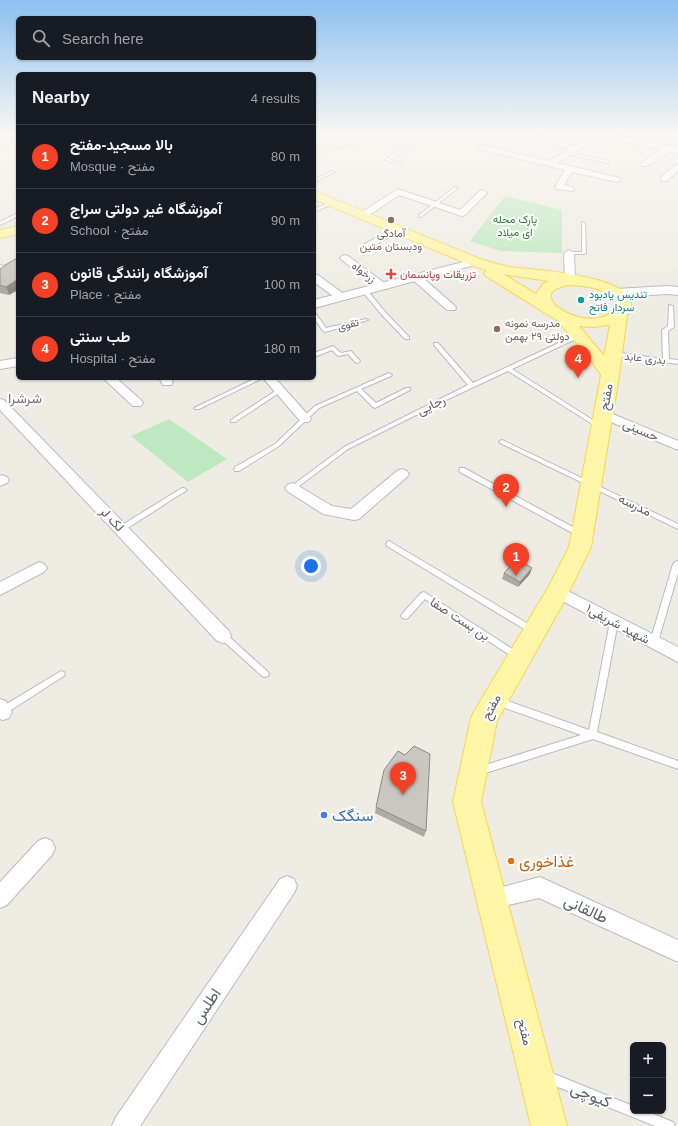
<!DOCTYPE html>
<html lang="en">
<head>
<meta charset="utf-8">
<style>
  body { margin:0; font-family:Arial,Vazirmatn,sans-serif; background:#20242c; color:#f1f3f6 }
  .controls { position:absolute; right:12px; bottom:12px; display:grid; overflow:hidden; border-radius:6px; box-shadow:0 1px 3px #0004 }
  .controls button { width:36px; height:36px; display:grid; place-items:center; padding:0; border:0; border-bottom:1px solid #363941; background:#171b24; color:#f1f3f6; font:20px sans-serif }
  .you { position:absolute; left:311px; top:566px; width:14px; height:14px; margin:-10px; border:3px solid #fff; border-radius:50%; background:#1a73e8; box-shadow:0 0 0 6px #1a73e833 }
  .badge { display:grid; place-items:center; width:26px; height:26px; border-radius:50%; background:#f44024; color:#fff; font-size:13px; font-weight:700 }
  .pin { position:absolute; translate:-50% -33px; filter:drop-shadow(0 1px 2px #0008) }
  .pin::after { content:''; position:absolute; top:21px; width:14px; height:12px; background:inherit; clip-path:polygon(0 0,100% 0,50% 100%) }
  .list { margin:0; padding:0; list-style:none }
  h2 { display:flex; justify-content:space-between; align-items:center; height:52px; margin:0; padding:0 16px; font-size:17px }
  h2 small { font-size:13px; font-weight:400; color:#9ea1a6 }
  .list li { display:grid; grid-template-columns:26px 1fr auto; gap:12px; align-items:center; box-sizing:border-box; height:64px; padding:0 16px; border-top:1px solid #363941 }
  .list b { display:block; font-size:15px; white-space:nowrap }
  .list p { margin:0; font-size:13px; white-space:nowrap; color:#9ea1a6 }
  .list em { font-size:13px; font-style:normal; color:#9ea1a6 }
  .icon { flex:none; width:22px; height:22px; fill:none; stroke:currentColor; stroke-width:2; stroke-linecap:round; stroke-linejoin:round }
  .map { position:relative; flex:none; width:678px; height:1126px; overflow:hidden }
  .search { position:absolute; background:#171b24; box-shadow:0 1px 3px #0004; left:16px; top:16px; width:300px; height:44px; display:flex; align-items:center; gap:10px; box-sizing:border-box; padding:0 14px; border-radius:6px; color:#9ea1a6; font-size:15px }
  .panel { position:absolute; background:#171b24; box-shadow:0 1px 3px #0004; left:16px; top:72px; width:300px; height:308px; border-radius:6px }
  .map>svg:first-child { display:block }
  .green { fill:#bee8c0 }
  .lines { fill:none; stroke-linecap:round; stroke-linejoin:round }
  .service-casing { stroke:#b8bbc0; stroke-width:2 }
  .minor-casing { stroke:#b8bbc0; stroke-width:2 }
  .tertiary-casing { stroke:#b8bbc0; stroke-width:2 }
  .secondary-casing { stroke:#b9bcc2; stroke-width:2 }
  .primary-casing { stroke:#fad551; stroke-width:2 }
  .service { fill:#fff; fill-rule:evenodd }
  .minor { fill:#fff; fill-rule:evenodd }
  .tertiary { fill:#fff; fill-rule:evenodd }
  .secondary { fill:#fff; fill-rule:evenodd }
  .primary { fill:#fff6a8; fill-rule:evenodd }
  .wall { fill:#aeaba5 }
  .shaded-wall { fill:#8d8b86 }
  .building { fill:#cac7c0; stroke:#8d8b86 }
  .education-dot { fill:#8d6e63; stroke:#fff; stroke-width:1.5 }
  .health-dot { fill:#e0444e; stroke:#fff; stroke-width:1.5 }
  .culture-dot { fill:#0f9aa8; stroke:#fff; stroke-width:1.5 }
  .shop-dot { fill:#3f7fe0; stroke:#fff; stroke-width:1.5 }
  .food-dot { fill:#e8710a; stroke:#fff; stroke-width:1.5 }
  .labels { text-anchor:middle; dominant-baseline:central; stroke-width:4; stroke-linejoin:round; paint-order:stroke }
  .far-park-label { font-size:11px; fill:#2e8237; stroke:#fff }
  .far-education-label { font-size:11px; fill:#785e54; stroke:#fff }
  .far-street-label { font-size:11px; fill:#5b5f65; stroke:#fff }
  .far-health-label { font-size:11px; fill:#be3a42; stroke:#fff; text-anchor:start }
  .far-culture-label { font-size:11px; fill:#0d838f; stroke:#fff; text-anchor:start }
  .street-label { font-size:13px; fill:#5b5f65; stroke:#fff }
  .neighbourhood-label { font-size:14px; fill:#6c7177; stroke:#fff }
  .near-shop-label { font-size:16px; fill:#366cbe; stroke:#fff; text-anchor:start }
  .near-food-label { font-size:16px; fill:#c56008; stroke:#fff; text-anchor:start }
  .near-street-label { font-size:16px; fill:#5b5f65; stroke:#fff }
</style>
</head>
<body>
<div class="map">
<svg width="678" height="1126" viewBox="0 0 678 1126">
  <rect width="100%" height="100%" fill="#efede3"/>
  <g class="green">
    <path d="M505,196L562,210V253L501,251L470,241Z"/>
    <path d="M169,419L227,459L188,482L131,436Z"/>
  </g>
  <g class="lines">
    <defs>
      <g id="service">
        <path d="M386,132L417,141L390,160L403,163V165L385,160L412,141L386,134Z"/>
        <path d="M18,135V137L6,144L0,143V141L5,142Z"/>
        <path d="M615,136L618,137L610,145H608V143Z"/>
        <path d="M569,152L608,161L609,162L607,163L568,154Z"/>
        <path d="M332,171L335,172L314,182V180Z"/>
        <path d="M455,187L458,188L421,217H419V215Z"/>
        <path d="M331,202L334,203L314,212V209Z"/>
        <path d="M18,213V216L0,225V222Z"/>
        <path d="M582,222L585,223L586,253L584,254H567V253L569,252H582Z"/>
        <path d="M18,259V262L6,269L0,268V265L4,266Z"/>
        <path d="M363,290H367L386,313L409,337V339H405L382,315L363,292Z"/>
        <path d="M669,305L673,306L674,327L668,331L669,359L678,360V364L611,355V353L613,352L663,359L662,330L668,326Z"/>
        <path d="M314,314H316L326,328L366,319L368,320L325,332L323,331L314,318Z"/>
        <path d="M578,334L581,336L580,337L512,369L601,425V427H597L508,371L446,400L348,449L294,490H292L289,488L344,447L468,385L434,345V343H438L473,383Z"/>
        <path d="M333,346L341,353L351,351L360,361L357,363L355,362L348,354L338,356L332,350L314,357V353Z"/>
        <path d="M389,373L392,375L391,376L361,389L376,403L406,388H410V390L375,408L373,407L357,391L319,408L279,446L239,471H235L234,469L235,467L275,444L315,406Z"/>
        <path d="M256,378H263L199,409H195L194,408Z"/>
        <path d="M280,388L283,390L282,391L235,422H231V420Z"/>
        <path d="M502,440L678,524V529L500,443L499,442L500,441Z"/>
        <path d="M460,468H464L582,532L583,534L582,536H578L460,472L459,470Z"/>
        <path d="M182,488H184L187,490L123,531H119L118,529L119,527Z"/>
        <path d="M389,541L535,628L536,630L535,632L532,633L529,632L387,546L386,544L387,542Z"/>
        <path d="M677,561L678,562V573L658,642L657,644L654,645L651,644L650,642L673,564L675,562Z"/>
        <path d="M424,592L520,654L521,656L520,658L517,659L514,658L425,599L408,618L405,619L402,618L401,616L402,614L421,593Z"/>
        <path d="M614,619L617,620L618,622L597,732L678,761V769L593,739L479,775L476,774L475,771L476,768L479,767L581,735L494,704L493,701L494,698L497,697L589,730L610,622L611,620Z"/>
        <path d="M223,633L226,634L268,672L269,674L268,676L265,677L262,676L220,638L219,636L220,634Z"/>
        <path d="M61,671L64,672L65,674L64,676L0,717V708Z"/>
        <path d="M547,1071L633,1106V1111H646L673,1122L675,1126H655L543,1081L541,1077L543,1073Z"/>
      </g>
      <g id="minor">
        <path d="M596,132H602L603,134L557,163L620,178L621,180L617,182L572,172L564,185L573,187L574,189L573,191L556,189L555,187L565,170L479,149L478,147L482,145L549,161L569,149L536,140V136H542L574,146Z"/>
        <path d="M671,147L675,149L647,166H641L640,164L659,150Z"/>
        <path d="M675,165H678V171L667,181H661V177Z"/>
        <path d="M398,189L460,210L480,191L483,190L487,193L465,215L462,216L399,195L365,218H359L358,216L359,214Z"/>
        <path d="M396,227L401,230L399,232L371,247L368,248L363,245Z"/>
        <path d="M569,250L574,253L575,280L570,283L565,280L564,253Z"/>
        <path d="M345,255L348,256L387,285L388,287L387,289H379L342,260L340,258L342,256Z"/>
        <path d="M314,274L318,275L345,295L346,297L345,299H337L314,282Z"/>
        <path d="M417,275L421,276L455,306L456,308L455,310H447L413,280L412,278Z"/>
        <path d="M103,378H116L141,400L143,403L141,406H133Z"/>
        <path d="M159,378H171L173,382L171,385H163Z"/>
        <path d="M263,378H275L309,416L311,419L309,422H301Z"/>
        <path d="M0,399L4,400L229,631L231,636L229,641L223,643L217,641L0,410Z"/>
        <path d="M603,410L678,441V450L599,417L597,414L599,411Z"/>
        <path d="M402,469L407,471L409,474L407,477L359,519L354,520L323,514L287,491L285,488L287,485L292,483L297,485L332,506L351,509L397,471Z"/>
        <path d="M2,475L7,477L9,480L7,483L0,486V476Z"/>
        <path d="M39,562L44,564L47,568L44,572L0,595V582Z"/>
        <path d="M558,586L678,647V662L553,596L550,592L553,588Z"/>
        <path d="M0,699L6,701L12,712L9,718L3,720L0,719Z"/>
        <path d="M45,838L52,841L55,848L52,855L7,905L0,908V882L38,841Z"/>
        <path d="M287,876L294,879L297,886L294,893L140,1126H112L116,1117L280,879Z"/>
        <path d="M540,877L678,940V962L539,898L491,909L484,906L481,899L484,892Z"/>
      </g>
      <g id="tertiary">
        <path d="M585,132H601L678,147V153L589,135Z"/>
        <path d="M475,259L479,260L481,262L479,264L314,308V300Z"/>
        <path d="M18,358V366L0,369V361Z"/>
      </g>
      <path id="secondary" d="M667,286L678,287V295L667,294L616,297L611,296L609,293L611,290L616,289Z"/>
      <g id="primary">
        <path d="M378,132H395L394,134L314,155V149Z"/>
        <path d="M314,191L480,259C490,262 500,265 510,267C530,270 655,275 627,316L619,376L591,547L566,598L497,721L481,802L567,1126H531L453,802L471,718L475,710L549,586L569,547L601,375L590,359L558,321L486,276L484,273L487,270L470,265L314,199ZM503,274L508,275L549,281L543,284L536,294ZM569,285C586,286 602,287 614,300L615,309C591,338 517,293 569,285ZM610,325L604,356L579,326L593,327Z"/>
        <path d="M18,226V234L0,238V230Z"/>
      </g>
    </defs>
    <use href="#service" class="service-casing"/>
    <use href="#minor" class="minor-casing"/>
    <use href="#tertiary" class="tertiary-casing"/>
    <use href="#secondary" class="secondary-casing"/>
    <use href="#primary" class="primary-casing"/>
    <use href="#service" class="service"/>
    <use href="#minor" class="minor"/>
    <use href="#tertiary" class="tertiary"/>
    <use href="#secondary" class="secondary"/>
    <use href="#primary" class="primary"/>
  </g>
  <g class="wall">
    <path d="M0,269L9,295L0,293Z"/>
    <path d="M504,573L530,574L518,587L502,579Z"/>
    <path d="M376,807L426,831L424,837L375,813Z"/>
  </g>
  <g class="shaded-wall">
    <path d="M18,279V290L9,295L6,287Z"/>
    <path d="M532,568L530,574L518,587L520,582Z"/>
  </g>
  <g class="building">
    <path d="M15,259L18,260V279L6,287L0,285V269Z"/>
    <path d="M517,559L532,568L520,582L504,573Z"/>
    <path d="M414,746L430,754L426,831L376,807L384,770L398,751L405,755Z"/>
  </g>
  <linearGradient id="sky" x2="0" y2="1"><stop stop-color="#8cc0f1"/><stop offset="0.46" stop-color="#f8f7f2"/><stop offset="1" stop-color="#f8f7f2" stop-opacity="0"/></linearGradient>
  <rect width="678" height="289" fill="url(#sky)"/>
  <g class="education-dot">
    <circle cx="391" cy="220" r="4"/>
    <circle cx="497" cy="329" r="4"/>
  </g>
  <path class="health-dot" d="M389 268h4v4h4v4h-4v4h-4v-4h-4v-4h4z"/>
  <circle class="culture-dot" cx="581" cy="300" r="4"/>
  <circle class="shop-dot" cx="324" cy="815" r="4"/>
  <circle class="food-dot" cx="511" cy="861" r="4"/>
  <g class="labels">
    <g class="far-park-label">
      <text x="515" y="219">پارک محله<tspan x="515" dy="13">ای میلاد</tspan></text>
    </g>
    <g class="far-education-label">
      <text x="391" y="233">آمادگی<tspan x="391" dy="13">ودبستان متین</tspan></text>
      <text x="505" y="323" text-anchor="start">مدرسه نمونه<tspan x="505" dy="13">دولتی ۲۹ بهمن</tspan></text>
    </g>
    <g class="far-street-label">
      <text transform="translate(364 272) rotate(37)">زرخواه</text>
      <text transform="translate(348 324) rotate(-14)">تقوی</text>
      <text transform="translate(645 358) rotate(6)">بدری عابد</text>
    </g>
    <g class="far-health-label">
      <text x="400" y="274">تزریقات وپانسمان</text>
    </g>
    <g class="far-culture-label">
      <text x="589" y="294">تندیس یادبود<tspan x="589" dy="13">سردار فاتح</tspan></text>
    </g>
    <g class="street-label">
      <text transform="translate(606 397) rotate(-80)">مفتح</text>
      <text transform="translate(431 405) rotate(-26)">رجایی</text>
      <text transform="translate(641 430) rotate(23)">حسینی</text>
      <text transform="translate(635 505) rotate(26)">مدرسه</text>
      <text transform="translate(112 519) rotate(46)">لک لر</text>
      <text transform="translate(460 619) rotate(33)">بن بست صفا</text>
      <text transform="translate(618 624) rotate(28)">شهید شریفی۱</text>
      <text transform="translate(491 707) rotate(-63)">مفتح</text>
      <text transform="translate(525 1032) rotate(76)">مفتح</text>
    </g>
    <g class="neighbourhood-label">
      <text x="25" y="398">شرشرا</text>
    </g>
    <g class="near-shop-label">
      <text x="332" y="815">سنگک</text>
    </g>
    <g class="near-food-label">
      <text x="519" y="861">غذاخوری</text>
    </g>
    <g class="near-street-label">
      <text transform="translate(586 909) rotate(25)">طالقانی</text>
      <text transform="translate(206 1006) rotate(-56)">اطلس</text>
      <text transform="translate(591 1095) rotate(22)">کیوچی</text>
    </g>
  </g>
</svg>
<div class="controls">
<button>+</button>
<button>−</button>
</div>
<div class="you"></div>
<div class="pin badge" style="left:516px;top:576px">1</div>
<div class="pin badge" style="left:506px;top:507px">2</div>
<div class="pin badge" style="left:403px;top:795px">3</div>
<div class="pin badge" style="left:578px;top:378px">4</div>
<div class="search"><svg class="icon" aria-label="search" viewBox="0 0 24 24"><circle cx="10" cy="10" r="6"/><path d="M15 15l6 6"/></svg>Search here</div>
<section class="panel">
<h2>Nearby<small>4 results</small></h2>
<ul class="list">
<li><span class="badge">1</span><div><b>بالا مسجید-مفتح</b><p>Mosque · مفتح</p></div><em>80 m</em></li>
<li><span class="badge">2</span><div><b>آموزشگاه غیر دولتی سراج</b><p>School · مفتح</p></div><em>90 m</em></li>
<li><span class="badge">3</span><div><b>آموزشگاه رانندگی قانون</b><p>Place · مفتح</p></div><em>100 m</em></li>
<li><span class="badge">4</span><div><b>طب سنتی</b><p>Hospital · مفتح</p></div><em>180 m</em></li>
</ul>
</section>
</div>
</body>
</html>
